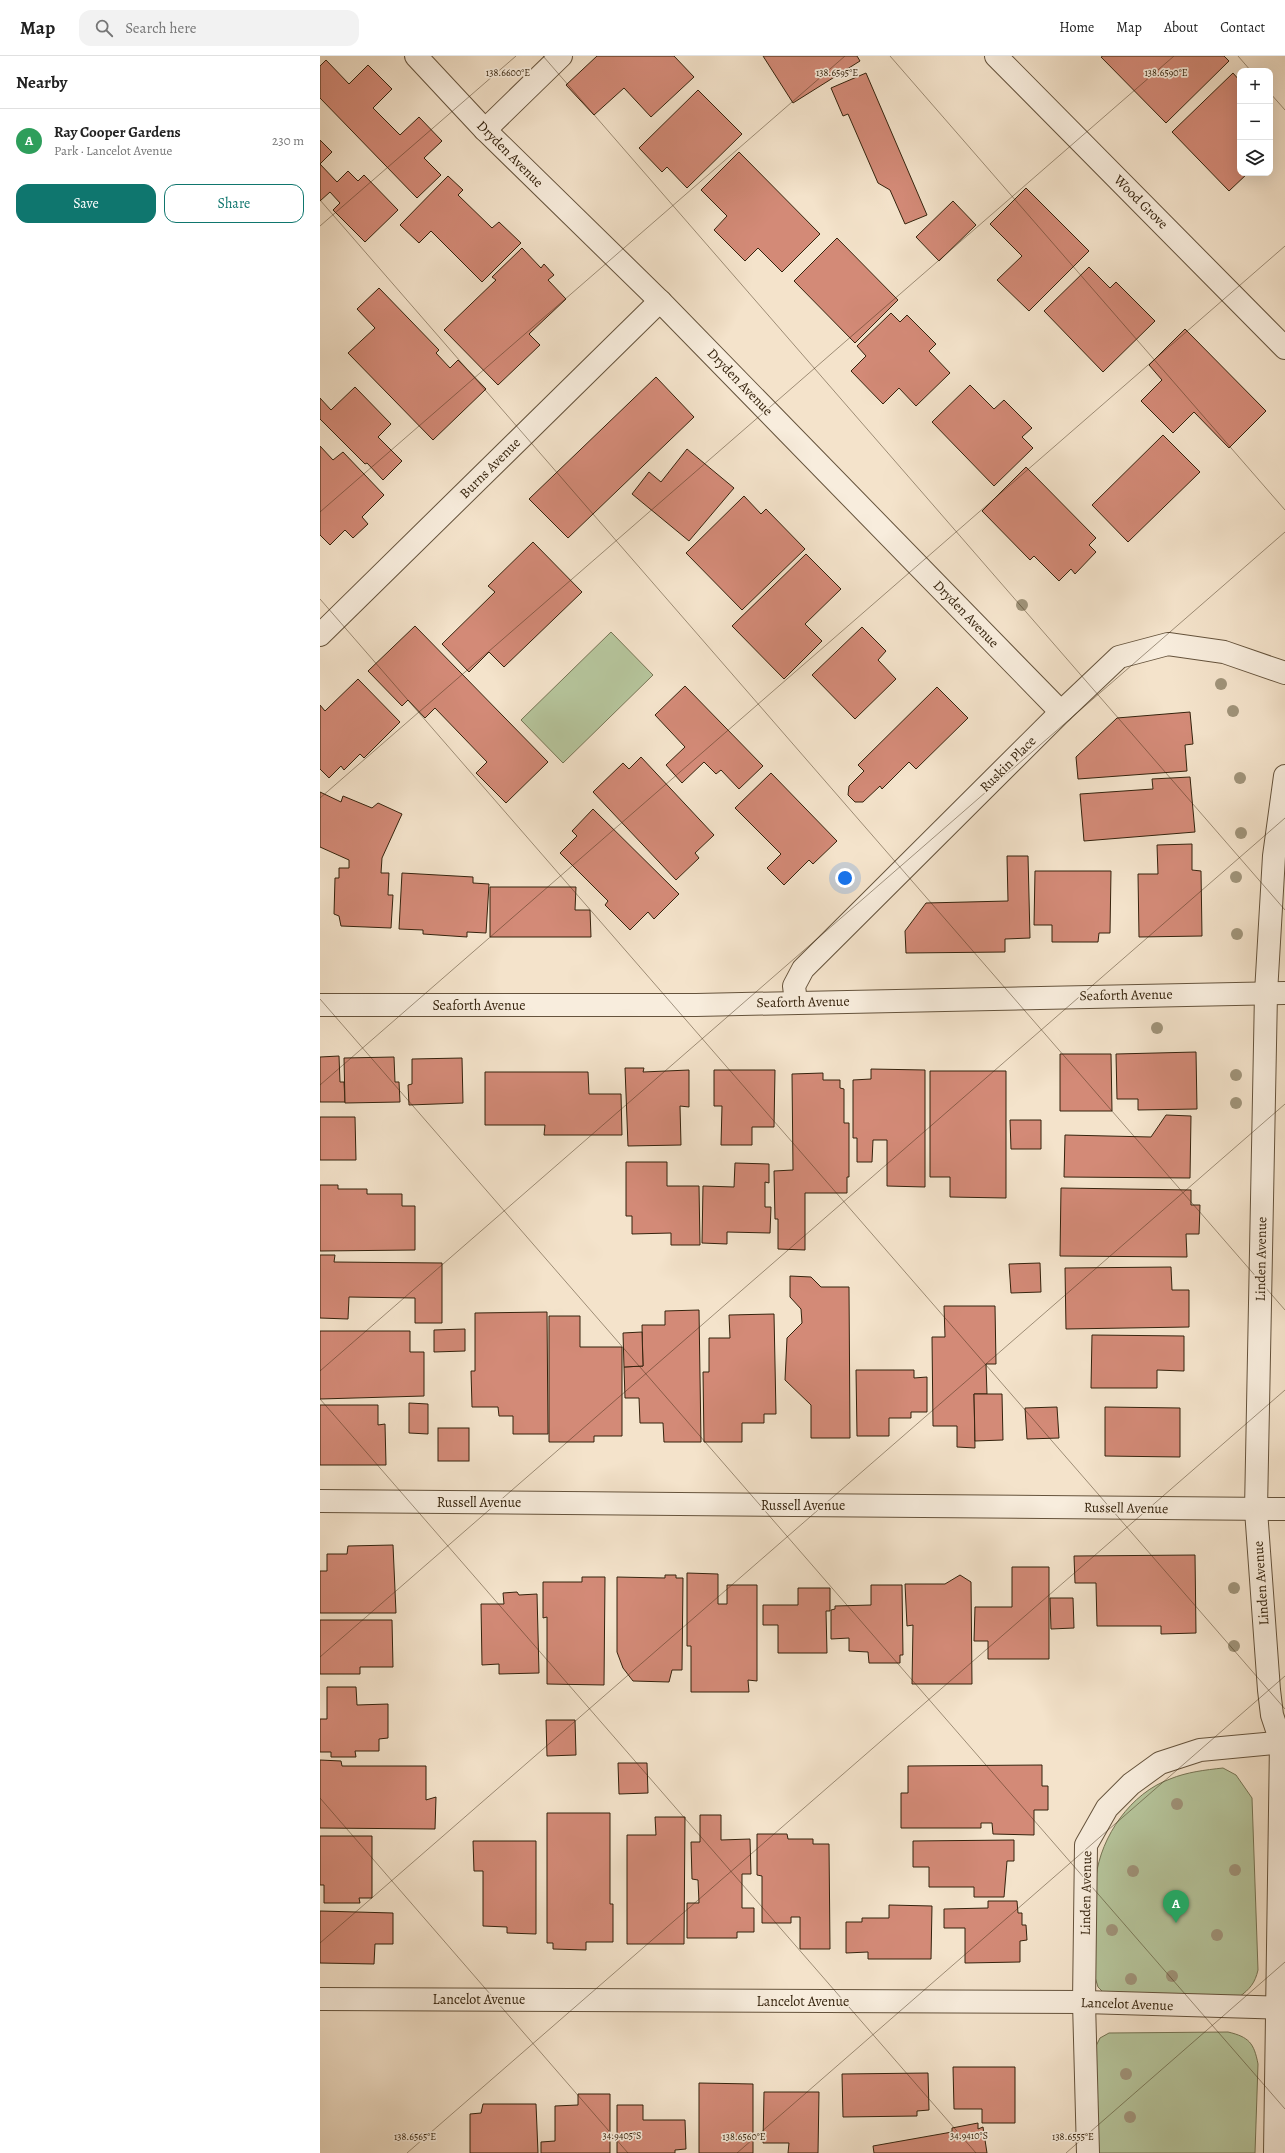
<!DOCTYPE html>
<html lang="en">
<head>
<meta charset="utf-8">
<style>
  body { margin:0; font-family:Alegreya,serif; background:#f2f2f2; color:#222 }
  .controls { position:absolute; right:12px; top:12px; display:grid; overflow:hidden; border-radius:8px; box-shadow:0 4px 16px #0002 }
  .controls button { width:36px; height:36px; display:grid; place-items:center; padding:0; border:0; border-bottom:1px solid #e0e0e0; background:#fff; color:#222; font:20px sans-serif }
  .you { position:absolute; left:525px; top:822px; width:14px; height:14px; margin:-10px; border:3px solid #fff; border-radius:50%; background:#1a73e8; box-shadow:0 0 0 6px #1a73e833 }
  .badge { display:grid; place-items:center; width:26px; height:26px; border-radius:50%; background:#0f766e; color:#fff; font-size:13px; font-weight:700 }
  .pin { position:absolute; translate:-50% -33px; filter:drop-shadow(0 1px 2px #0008) }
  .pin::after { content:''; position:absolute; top:21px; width:14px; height:12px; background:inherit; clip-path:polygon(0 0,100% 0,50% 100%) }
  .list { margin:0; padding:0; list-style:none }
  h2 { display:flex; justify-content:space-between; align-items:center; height:52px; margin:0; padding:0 16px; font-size:17px }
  h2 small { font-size:13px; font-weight:400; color:#767676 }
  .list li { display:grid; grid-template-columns:26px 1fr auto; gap:12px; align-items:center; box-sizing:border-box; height:64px; padding:0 16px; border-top:1px solid #e0e0e0 }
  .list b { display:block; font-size:15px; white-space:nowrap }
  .list p { margin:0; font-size:13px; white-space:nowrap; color:#767676 }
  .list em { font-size:13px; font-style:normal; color:#767676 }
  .actions { display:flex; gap:8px; padding:12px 16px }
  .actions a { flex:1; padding:9px 0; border:1px solid #0f766e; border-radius:12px; text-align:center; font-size:14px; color:#0f766e }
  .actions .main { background:#0f766e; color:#fff }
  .icon { flex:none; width:22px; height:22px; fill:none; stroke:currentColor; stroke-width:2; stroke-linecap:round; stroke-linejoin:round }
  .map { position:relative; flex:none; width:965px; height:2097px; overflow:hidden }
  header { display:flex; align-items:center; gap:24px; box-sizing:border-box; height:56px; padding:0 20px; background:#fff; border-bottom:1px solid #e0e0e0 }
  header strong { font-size:19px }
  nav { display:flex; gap:22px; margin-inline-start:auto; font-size:14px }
  .search { width:280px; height:36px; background:#f2f2f2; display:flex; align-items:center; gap:10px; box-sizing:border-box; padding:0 14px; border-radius:12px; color:#767676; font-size:15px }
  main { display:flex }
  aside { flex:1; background:#fff }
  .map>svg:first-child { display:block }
  .green { fill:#b6c59c; stroke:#767454 }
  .building { fill:#d38a77; stroke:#35230d }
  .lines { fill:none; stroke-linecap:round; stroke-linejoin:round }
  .minor-casing { stroke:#65533c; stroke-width:24 }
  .minor { stroke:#f8eddd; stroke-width:22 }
  .tree { fill:#a0947a }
  .ticks { fill:none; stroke:#35230d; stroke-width:1; stroke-opacity:0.45 }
  .labels { text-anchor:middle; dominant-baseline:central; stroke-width:3.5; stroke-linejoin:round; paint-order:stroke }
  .street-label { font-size:14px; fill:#35230d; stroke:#f8eddd }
  .ticks-label { font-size:10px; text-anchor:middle; fill:#35230d; stroke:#f8eddd; stroke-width:3.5; stroke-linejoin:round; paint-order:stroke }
</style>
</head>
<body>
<header>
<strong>Map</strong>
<div class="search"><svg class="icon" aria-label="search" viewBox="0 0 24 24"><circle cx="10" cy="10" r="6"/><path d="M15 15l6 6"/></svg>Search here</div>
<nav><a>Home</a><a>Map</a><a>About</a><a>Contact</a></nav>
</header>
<main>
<aside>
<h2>Nearby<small></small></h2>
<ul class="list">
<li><span class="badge" style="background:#2e9e5b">A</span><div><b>Ray Cooper Gardens</b><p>Park · Lancelot Avenue</p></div><em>230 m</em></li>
</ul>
<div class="actions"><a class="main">Save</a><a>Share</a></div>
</aside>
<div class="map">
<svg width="965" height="2097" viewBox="0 0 965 2097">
  <rect width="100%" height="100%" fill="#f4e3cb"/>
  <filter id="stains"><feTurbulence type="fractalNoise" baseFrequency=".005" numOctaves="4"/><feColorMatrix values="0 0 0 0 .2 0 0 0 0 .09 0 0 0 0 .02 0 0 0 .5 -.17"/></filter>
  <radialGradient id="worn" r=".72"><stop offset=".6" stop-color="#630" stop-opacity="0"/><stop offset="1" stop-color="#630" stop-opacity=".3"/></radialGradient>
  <g class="green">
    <path d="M291,576L333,619L243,707L201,664Z"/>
    <path d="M903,1712L916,1719L932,1742L938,1914C935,1927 930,1933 919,1941L786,1939L778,1931L775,1921C775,1889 772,1852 776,1821C781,1780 811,1737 850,1723C867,1716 885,1714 903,1712Z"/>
    <path d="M908,1976C929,1981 934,1987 938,2008L935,2097H776L775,1992L780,1982L789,1977Z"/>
  </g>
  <g class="building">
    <path d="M277,0H354L374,21L331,61L304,32L274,59L246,29Z"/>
    <path d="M443,0H537L540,5L473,47Z"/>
    <path d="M783,0H904L909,5L846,67L781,1Z"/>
    <path d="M6,4L29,28L48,9L72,33L53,52L80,79L99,61L122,85L104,102L121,119L97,142L0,42V10Z"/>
    <path d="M546,17L607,159L585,168L570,134L558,127L528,58L523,60L511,32Z"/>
    <path d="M913,17L920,25V117H928L909,135L852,76Z"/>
    <path d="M378,34L422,78L367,132L347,111L342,116L319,92Z"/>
    <path d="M0,84L12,96L0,108Z"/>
    <path d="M419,96L500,178L462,216L438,192L425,205L394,174L407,160L381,134Z"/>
    <path d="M0,108L17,126L28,115L38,125L44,119L78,154L45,186L13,154L20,147L10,136L0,145Z"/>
    <path d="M128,120L143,134L138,139L172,172L179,166L201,187L162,226L111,175L99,187L80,169Z"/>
    <path d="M706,132L769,195L709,255L677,224L702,200L670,168Z"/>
    <path d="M633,145L656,169L619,205L596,181Z"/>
    <path d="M517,182L578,244L535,287L474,225Z"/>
    <path d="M202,192L221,212L224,208L234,219L228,224L246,243L209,278L220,289L178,329L124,274L176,224L172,221Z"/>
    <path d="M769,211L790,232L796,226L835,265L783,316L724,255Z"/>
    <path d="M59,232L119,294L116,297L130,312L138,304L166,333L113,384L28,297L55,272L37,253Z"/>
    <path d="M571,257L580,266L587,259L616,288L609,295L630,317L596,350L579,332L563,348L531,315L546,300L537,290Z"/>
    <path d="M865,273L946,355L909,392L874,356L853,377L821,345L842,324L829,309Z"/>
    <path d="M336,321L374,361L248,482L209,443Z"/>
    <path d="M650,329L674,353L684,344L712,372L702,381L713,392L674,430L612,366Z"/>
    <path d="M35,331L71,368L58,381L82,405L63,424L47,407L45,408L0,363V342L11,354Z"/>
    <path d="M843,379L880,416L808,486L772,449Z"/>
    <path d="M0,390L13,404L23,396L64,439L42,461L48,468L33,482L25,474L10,489L0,479Z"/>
    <path d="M367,393L414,432L369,485L312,438L329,416L341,426Z"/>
    <path d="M706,411L776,482L769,489L776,496L755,518L751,513L739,525L714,500L710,504L662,455Z"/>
    <path d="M424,440L441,458L446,453L485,493L422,554L366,497Z"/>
    <path d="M213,486L262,536L184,611L169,596L149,616L122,588L175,536L168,530Z"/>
    <path d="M486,498L521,533L485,568L502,585L464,623L412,570Z"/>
    <path d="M95,570L228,706L186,747L156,717L167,706L115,652L105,662L88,644L82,650L48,615Z"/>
    <path d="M542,571L566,595L558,604L576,623L535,663L492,619Z"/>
    <path d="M38,623L80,666L44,702L40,698L24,714L21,710L9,722L0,713V649L5,655Z"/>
    <path d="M365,630L443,710L419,733L401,714L396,718L384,706L362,727L346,709L365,691L335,659Z"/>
    <path d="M617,631L648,662L596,713L589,706L562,733L560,730L543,746H535L528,739L529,730L544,715L538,709Z"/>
    <path d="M870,656L873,688L865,689L867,715L758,723L756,701L797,662Z"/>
    <path d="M321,701L394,779L375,797L379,802L356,824L273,736L303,707L309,713Z"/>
    <path d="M451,717L517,785L493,808L489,804L464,829L447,812L461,798L415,752Z"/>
    <path d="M870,721L875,776L764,785L760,738L833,733L832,723Z"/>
    <path d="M0,736L21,746L23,740L52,752L58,747L82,758L62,802L61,817H69L68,839H73L71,872L21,870L19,860L14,858L15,822H19V812H29V804L0,791Z"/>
    <path d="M273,753L359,838L334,863L328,856L310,874L285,849L288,845L240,797L257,780L252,775Z"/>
    <path d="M872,788V814L881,815L882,880L819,881L818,818H838L837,789Z"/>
    <path d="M687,800H708L710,882L685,883V896L586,897L585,875L606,847L688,845Z"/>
    <path d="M715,815H791L790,877H779L778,886H732V869H714Z"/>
    <path d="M82,817L153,821V827L169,828L166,877L147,876V881L103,878V874L79,873Z"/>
    <path d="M170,831H256L255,854H270L271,881H170Z"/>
    <path d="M876,996L877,1053L818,1054V1043H797L796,998Z"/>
    <path d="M740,998H791L792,1055H740Z"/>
    <path d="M19,1000L20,1026H24L25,1046H0V1001Z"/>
    <path d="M74,1001L75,1026H79L80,1046L25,1047L24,1002Z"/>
    <path d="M142,1002L143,1047L89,1049L88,1029L92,1028V1003Z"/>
    <path d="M305,1012H324L323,1016L369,1014V1051L360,1050L361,1089L308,1090Z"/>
    <path d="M551,1013L605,1014V1131L567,1130V1084H553L552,1106H537V1082H533V1024L551,1023Z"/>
    <path d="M394,1014H455L454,1071H432V1089H401L402,1050H394Z"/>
    <path d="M610,1015H686V1142L630,1141V1121H610Z"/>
    <path d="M165,1016H268L269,1038H301L302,1079H224L225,1069H165Z"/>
    <path d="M503,1017V1024H520V1032L524,1033V1067H529V1121H527V1137H485V1194L458,1193V1163H455L454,1115L473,1114L472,1018Z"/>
    <path d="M846,1059L871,1060L870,1122L744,1121L745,1079L831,1081Z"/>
    <path d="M0,1061H35L36,1104H0Z"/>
    <path d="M690,1064H721V1093H691Z"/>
    <path d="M306,1106H347V1130H379L380,1189H351V1177L312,1178V1160H306Z"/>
    <path d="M415,1107L449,1108V1127L445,1126V1151H451L450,1177L407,1176V1188L382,1187L383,1130L414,1131Z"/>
    <path d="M0,1129H18V1133H47V1138H82V1150H95V1194L0,1195Z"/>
    <path d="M741,1132L871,1134V1149H880L879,1178H866L867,1201L740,1200Z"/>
    <path d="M0,1199H15L14,1206L122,1207V1267H95V1242L29,1241L28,1263L0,1262Z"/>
    <path d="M720,1207L721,1236L691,1237L689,1208Z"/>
    <path d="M851,1211L852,1234H869V1271L746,1273L745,1212Z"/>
    <path d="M470,1220L491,1221L501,1231H529L530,1382H491V1349L465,1324L467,1282L482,1267L481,1253L470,1241Z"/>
    <path d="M624,1250H675L676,1308H666L667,1338H654L655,1392L637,1391V1370H613L612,1281H625Z"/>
    <path d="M379,1254L381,1386H344L343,1367H320L319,1342H305L304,1311L323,1310L322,1269H345V1255Z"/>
    <path d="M227,1256L228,1378H193V1360H179L178,1351H152L151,1315H155V1257Z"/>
    <path d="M454,1258L456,1358H444V1367H422V1386H384L383,1316H389V1282H410L409,1259Z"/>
    <path d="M229,1260H260V1291H302V1380H274V1386H229Z"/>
    <path d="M145,1273V1295L114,1296V1274Z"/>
    <path d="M0,1275H90V1296H104V1340L0,1343Z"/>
    <path d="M322,1276L323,1310L304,1311L303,1277Z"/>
    <path d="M772,1279L864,1280V1315L837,1314V1332H771Z"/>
    <path d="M536,1314H594V1322L607,1321V1356H591V1362H569V1380H537Z"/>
    <path d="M654,1338H682L683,1384L655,1385Z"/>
    <path d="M89,1347L108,1348V1378L89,1377Z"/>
    <path d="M0,1349H58V1369L65,1368L66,1409H0Z"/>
    <path d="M737,1351L739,1382L707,1383L705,1352Z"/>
    <path d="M785,1351L860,1352V1401L785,1400Z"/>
    <rect x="118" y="1372" width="31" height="33"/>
    <path d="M73,1489L76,1557H0V1515H7V1498H27L28,1490Z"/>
    <path d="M875,1499L876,1577L841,1578V1570H777L776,1527H755L754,1500Z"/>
    <path d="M692,1511H729V1603H668V1585H654L655,1551H692Z"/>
    <path d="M367,1517L398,1518V1548H407V1529H437V1625L428,1624L429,1636H371V1590H367Z"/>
    <path d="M345,1519H356V1522H363L362,1614H352L349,1626L313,1625L303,1612L297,1596V1521L345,1522Z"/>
    <path d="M640,1519L651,1526L652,1628H592L593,1569L587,1570L585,1528H625Z"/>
    <path d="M262,1521H285L284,1629L227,1628V1561L223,1562V1526H262Z"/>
    <path d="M551,1529H582L583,1599H580V1607H549L548,1596L529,1595V1582L511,1583V1554L515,1553V1550L551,1549Z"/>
    <path d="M478,1532H510V1555H506L507,1597H458V1569H443V1549H478Z"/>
    <path d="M197,1536L199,1539L217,1538L219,1617L179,1618V1608L162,1609L161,1548H184L183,1537Z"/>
    <path d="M730,1542H753L754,1572L731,1573Z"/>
    <path d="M0,1564H72L73,1611H40V1618H0Z"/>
    <path d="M7,1631H36L37,1649L68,1648V1682L59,1683V1695H35L36,1701H11V1696H0V1663H7Z"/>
    <path d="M226,1664H255L256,1699L227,1700Z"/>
    <path d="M0,1704L21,1705L22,1710H106V1744L116,1741L115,1773L0,1772Z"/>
    <path d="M298,1707H327L328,1737L299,1738Z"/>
    <path d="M722,1709V1730H728V1754H714V1779L673,1778L672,1767H661V1772H581V1737H588V1710Z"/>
    <path d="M227,1757H290V1848H293V1886H266V1894L233,1893V1887H227Z"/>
    <path d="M380,1759H401V1784L430,1783L431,1818H422V1852H434V1876H417V1882H367V1847H379L378,1824L372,1823L371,1786H380Z"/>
    <path d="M335,1761H365L364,1888H307V1779H336Z"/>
    <path d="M437,1778H467L468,1783H493V1788H509L510,1893H480V1861H471V1867H442V1820L437,1819Z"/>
    <path d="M0,1780H52V1842H39L40,1847H4V1829H0Z"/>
    <path d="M694,1784V1805H687L684,1841H654V1831H609V1811H593V1785Z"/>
    <path d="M153,1785H216V1878L187,1877V1871L163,1870V1815H154Z"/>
    <path d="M668,1845H697L698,1857H702V1869H706L707,1884L700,1885V1906L645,1907V1872H624V1853L668,1852Z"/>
    <path d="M569,1849L612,1850L611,1903H548V1896L526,1897V1866H542V1862H569Z"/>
    <path d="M0,1855L73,1857V1888H55L54,1908L0,1907Z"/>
    <path d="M633,2011H695V2067H662V2053H634Z"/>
    <path d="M608,2017L609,2054L597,2055V2060L523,2061L522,2018Z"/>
    <path d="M379,2027L433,2028V2097H379Z"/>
    <path d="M444,2036H499L498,2097H468L469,2087H443Z"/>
    <path d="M258,2038H290V2097H221V2086L235,2085V2050L258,2049Z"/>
    <path d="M163,2048H216L218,2097H150V2058L161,2057Z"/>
    <path d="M297,2049H323V2064H365L366,2093L355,2094V2097H297Z"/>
    <path d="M658,2067V2073L663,2071L667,2097H554L553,2090L632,2076V2072Z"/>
  </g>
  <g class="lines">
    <defs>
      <g id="minor">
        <path d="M96,0L165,74L340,245L741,656"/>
        <path d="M676,0L965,292"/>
        <path d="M165,74L241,0"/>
        <path d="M0,579L340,245"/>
        <path d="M476,946L474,930L483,913L741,656L799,601L848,588L904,596L965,617"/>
        <path d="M0,949H376L965,937"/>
        <path d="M0,1445L965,1453"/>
        <path d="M0,1943L764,1946L965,1952"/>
        <path d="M768,2097L764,1946L766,1789L787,1752L811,1728L840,1707L880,1694L965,1686"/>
        <path d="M955,2097L961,1686L952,1659L949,1634L936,1454L946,937L954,800L965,720"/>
      </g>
    </defs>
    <use href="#minor" class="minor-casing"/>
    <use href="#minor" class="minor"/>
  </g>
  <g class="tree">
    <circle cx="702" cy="549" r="6"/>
    <circle cx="901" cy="628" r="6"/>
    <circle cx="913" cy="655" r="6"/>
    <circle cx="920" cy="722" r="6"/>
    <circle cx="921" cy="777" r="6"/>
    <circle cx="916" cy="821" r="6"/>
    <circle cx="917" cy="878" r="6"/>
    <circle cx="837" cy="972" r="6"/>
    <circle cx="916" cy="1019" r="6"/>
    <circle cx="916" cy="1047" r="6"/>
    <circle cx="914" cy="1532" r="6"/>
    <circle cx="914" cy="1590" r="6"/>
    <circle cx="857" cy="1748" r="6"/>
    <circle cx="915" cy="1814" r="6"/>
    <circle cx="813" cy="1815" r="6"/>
    <circle cx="792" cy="1874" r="6"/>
    <circle cx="897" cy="1879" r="6"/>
    <circle cx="852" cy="1920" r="6"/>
    <circle cx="811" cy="1923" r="6"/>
    <circle cx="806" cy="2018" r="6"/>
    <circle cx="810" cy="2061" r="6"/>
  </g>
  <path class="ticks" d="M223,0L965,854M570,0L965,454M918,0L931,15M950,37L965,54M0,144L965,1254M0,170L196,0M0,456L525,0M0,543L965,1653M0,742L854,0M0,943L965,2053M0,1029L965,190M0,1315L965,476M0,1343L656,2097M0,1601L965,762M0,1742L308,2097M0,1887L965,1048M87,2097L965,1334M417,2097L965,1620M746,2097L965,1906"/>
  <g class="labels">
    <g class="street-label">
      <text transform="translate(190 98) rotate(45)">Dryden Avenue</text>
      <text transform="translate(821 146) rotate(45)">Wood Grove</text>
      <text transform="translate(420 326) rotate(46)">Dryden Avenue</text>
      <text transform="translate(170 412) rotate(-45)">Burns Avenue</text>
      <text transform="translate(646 558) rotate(46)">Dryden Avenue</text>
      <text transform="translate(688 708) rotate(-45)">Ruskin Place</text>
      <text transform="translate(806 939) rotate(-1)">Seaforth Avenue</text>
      <text transform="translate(483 946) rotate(-1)">Seaforth Avenue</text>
      <text x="159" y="949">Seaforth Avenue</text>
      <text transform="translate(941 1203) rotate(-89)">Linden Avenue</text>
      <text x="159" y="1446">Russell Avenue</text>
      <text x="483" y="1449">Russell Avenue</text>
      <text transform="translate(806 1452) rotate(1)">Russell Avenue</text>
      <text transform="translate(941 1527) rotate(-94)">Linden Avenue</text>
      <text transform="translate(766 1837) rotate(-89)">Linden Avenue</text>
      <text x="159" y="1943">Lancelot Avenue</text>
      <text x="483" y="1945">Lancelot Avenue</text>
      <text transform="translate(807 1948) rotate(2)">Lancelot Avenue</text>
    </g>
  </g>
  <g class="ticks-label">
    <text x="188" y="20">138.6600°E</text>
    <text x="517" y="20">138.6595°E</text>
    <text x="846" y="20">138.6590°E</text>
    <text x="302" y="2083">34.9405°S</text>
    <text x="649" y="2083">34.9410°S</text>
    <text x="95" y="2084">138.6565°E</text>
    <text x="424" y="2084">138.6560°E</text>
    <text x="753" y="2084">138.6555°E</text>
  </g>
  <rect width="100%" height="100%" filter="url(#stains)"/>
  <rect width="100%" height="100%" fill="url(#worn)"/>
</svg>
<div class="controls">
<button>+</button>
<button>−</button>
<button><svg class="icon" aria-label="layers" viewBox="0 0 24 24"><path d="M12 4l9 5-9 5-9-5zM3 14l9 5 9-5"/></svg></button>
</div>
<div class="you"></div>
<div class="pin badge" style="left:856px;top:1867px;background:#2e9e5b">A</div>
</div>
</main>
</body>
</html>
